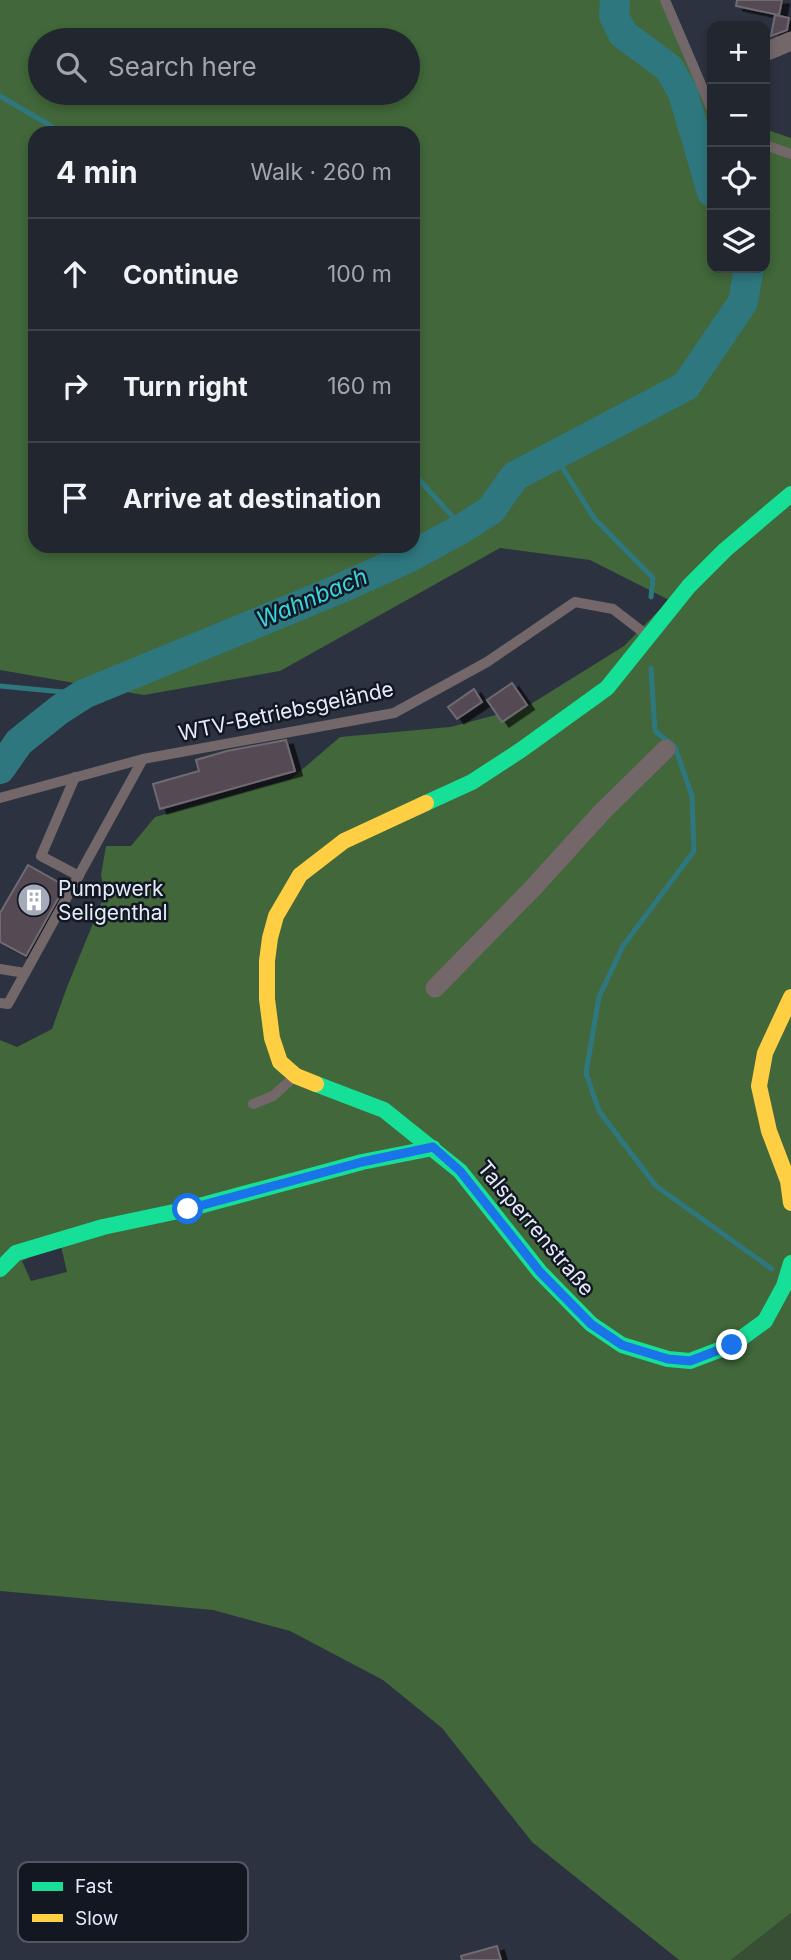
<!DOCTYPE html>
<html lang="en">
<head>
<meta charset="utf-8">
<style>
  body { margin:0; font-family:Inter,sans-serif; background:#292e37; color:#f1f3f6 }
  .controls { position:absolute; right:21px; top:21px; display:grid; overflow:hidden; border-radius:14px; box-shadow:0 4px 10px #0003 }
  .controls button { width:63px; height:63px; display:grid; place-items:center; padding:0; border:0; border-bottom:2px solid #3e434b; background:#21262f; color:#f1f3f6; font:35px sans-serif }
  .stop { position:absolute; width:21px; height:21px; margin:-16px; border:5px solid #1a73e8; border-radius:50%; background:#fff }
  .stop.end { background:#1a73e8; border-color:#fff; box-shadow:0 2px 7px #0008 }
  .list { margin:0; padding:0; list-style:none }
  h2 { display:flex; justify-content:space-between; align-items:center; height:91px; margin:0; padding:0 28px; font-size:30px }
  h2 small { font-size:23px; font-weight:400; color:#a2a5aa }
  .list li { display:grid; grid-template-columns:46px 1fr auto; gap:21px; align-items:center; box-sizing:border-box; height:112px; padding:0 28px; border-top:2px solid #3e434b }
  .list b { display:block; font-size:26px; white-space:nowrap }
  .list em { font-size:23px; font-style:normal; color:#a2a5aa }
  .icon { flex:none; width:38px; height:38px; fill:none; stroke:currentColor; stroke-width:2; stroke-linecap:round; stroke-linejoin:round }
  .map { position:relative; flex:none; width:791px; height:1960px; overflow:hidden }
  .search { position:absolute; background:#21262f; box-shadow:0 4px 10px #0003; left:28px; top:28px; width:392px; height:77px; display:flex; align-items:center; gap:18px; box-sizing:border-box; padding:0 24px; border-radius:38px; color:#a2a5aa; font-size:26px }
  .panel { position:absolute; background:#21262f; box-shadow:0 4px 10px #0003; left:28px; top:126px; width:392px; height:427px; border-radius:21px }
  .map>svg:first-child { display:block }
  .green { fill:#384e35 }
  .forest { fill:#41673a; fill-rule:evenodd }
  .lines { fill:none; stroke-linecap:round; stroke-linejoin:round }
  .stream { stroke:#2f777f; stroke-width:5 }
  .river { stroke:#2f777f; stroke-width:30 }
  .building { fill:#544a53; stroke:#6f6a72; stroke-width:2; filter:url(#shadow) }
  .lane { stroke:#736769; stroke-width:10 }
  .street { stroke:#736769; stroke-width:19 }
  .fast { stroke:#16e098; stroke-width:16 }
  .slow { stroke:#ffcf43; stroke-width:16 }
  .route { stroke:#1a73e8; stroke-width:9 }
  .labels { text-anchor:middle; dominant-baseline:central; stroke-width:5; stroke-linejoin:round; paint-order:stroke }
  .street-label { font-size:21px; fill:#e4ebfb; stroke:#121722 }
  .poi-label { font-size:21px; fill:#e4ebfb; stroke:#121722; text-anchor:start }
  .water-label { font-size:23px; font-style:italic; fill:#38d5e1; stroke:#121722 }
  .key { fill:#121722; stroke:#515763; stroke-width:2 }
  .key-label { font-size:19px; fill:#e4ebfb }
</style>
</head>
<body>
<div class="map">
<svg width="791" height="1960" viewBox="0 0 791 1960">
  <defs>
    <filter id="shadow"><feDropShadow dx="7" dy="4.5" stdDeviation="0" flood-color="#0009"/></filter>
  </defs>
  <rect width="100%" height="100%" fill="#2c323f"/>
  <path class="green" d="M791,1913V1960H731Z"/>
  <path class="forest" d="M0,0H660L712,101V268H765V129L791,138V1913L731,1960H679L532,1842L442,1728L383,1680L290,1631L213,1610L0,1591V1040L17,1047L52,1029L67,987L105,894L101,875L106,846H131L155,817L291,779L340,737L450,727L526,707L624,646L669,600L590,560L500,548L280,671L144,695L0,670ZM40,40H408V93H40ZM35,133H413V546H35ZM60,1242L67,1272L31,1281L22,1261Z"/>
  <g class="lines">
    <g class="stream">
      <path d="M0,96L63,133"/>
      <path d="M555,456L594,518L653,578L651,597"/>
      <path d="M413,473L463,528"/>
      <path d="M651,668L655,731L675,747L692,796L694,851L623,946L599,997L586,1073L599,1111L656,1186L772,1269"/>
      <path d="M0,686L84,694"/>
    </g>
    <g class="river">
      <path d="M615,0L614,16L623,34L669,68L683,93L712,192"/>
      <path d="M0,769L19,742L59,710L84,694L339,589L408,558L463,528L491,510L515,476L686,386L743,302L749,268"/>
    </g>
  </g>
  <g class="building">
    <path d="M737,0H782L779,15L736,6Z"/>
    <path d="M775,15L789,18L787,30L771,36Z"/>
    <path d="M512,683L527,705L502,722L487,700Z"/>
    <path d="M474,689L482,702L457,719L448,707Z"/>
    <path d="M286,740L295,771L160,809L153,784L199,771L196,760L227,751Z"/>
    <path d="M28,865L65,886L26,956L0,942V913Z"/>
    <path d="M497,1946L501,1960H462L461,1956Z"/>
  </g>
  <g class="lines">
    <g class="lane">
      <path d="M665,0L712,110"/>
      <path d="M765,145L791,154"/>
      <path d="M75,777L41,856L79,876"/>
      <path d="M0,798L143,759L394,713L487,662L575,602L613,609L648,636"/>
      <path d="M0,969L25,973"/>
      <path d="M0,1003L8,1004L143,759"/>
      <path d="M253,1104L273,1096L293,1078"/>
    </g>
    <g class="street">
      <path d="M765,52L791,41"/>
      <path d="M435,988L533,888L602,812L666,749"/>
    </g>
    <g class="fast">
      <path d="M426,803L472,782L521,750L607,688L689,586L725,550L791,494"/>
      <path d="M316,1084L384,1110L460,1171L540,1272L591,1324L622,1345L668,1359L690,1361L732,1345L765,1321L784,1286L791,1263"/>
      <path d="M0,1269L16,1253L103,1227L188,1209L362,1162L433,1148"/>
    </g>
    <g class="slow">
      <path d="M791,997L765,1053L759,1086L769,1131L788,1181L791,1203"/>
      <path d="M316,1084L296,1076L280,1062L272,1038L267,999V961L270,938L276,916L300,875L344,841L426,803"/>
    </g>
  </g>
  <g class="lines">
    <path class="route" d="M188,1209L362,1162L433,1147L460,1171L540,1272L591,1324L622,1345L668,1359L690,1361L732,1345"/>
  </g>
  <defs>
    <symbol id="building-disc" viewBox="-11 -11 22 22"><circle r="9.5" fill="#a4aab9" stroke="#121722"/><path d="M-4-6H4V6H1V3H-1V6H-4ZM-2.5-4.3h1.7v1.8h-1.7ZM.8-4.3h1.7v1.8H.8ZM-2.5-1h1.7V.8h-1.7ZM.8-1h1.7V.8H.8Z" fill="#fff"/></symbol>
  </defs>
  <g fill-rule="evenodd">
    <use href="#building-disc" x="15" y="881" width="38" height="38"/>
  </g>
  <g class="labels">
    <g class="street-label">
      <text transform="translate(286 711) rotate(-12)">WTV-Betriebsgelände</text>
      <text transform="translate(536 1228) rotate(50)">Talsperrenstraße</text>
    </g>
    <g class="poi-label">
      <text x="58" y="888">Pumpwerk<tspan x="58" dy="24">Seligenthal</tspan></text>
    </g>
    <g class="water-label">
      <text transform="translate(312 598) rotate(-23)">Wahnbach</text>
    </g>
  </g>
  <rect x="18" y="1862" width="230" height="80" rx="10" class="key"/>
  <rect x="32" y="1882" width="31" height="9" fill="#16e098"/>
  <rect x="32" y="1914" width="31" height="8" fill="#ffcf43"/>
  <g class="key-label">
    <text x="75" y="1893">Fast</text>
    <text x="75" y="1925">Slow</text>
  </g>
</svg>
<div class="controls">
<button>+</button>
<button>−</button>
<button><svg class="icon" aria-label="locate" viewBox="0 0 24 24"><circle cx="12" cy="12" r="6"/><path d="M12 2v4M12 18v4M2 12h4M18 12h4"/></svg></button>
<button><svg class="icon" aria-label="layers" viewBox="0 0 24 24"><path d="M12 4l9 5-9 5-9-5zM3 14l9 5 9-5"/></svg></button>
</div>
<div class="stop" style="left:188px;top:1209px"></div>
<div class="stop end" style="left:732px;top:1345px"></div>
<div class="search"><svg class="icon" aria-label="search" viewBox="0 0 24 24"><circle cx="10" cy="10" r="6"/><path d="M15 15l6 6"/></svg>Search here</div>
<section class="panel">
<h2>4 min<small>Walk · 260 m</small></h2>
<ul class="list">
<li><svg class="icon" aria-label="ahead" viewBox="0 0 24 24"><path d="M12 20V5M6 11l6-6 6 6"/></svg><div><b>Continue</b></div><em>100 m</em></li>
<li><svg class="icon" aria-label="right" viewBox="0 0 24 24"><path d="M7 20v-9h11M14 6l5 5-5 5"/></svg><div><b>Turn right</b></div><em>160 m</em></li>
<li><svg class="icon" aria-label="arrive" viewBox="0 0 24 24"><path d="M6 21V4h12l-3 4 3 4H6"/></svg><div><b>Arrive at destination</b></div></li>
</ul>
</section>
</div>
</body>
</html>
